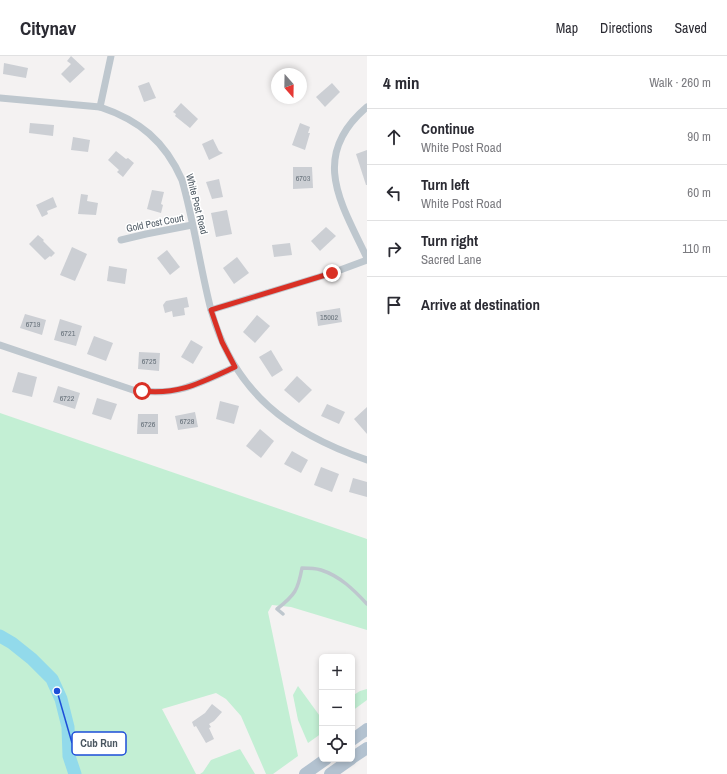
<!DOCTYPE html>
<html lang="en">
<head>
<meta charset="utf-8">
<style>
  body { margin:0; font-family:"Archivo Narrow",sans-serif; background:#f2f2f3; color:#2b2b33 }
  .controls { position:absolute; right:12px; bottom:12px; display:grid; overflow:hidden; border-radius:6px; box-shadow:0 2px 6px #0003 }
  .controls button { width:36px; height:36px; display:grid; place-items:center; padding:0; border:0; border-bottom:1px solid #e1e1e2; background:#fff; color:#2b2b33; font:20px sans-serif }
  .compass { position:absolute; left:271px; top:12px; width:36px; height:36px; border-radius:50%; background:#fff; box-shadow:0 2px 6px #0003; rotate:160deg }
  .stop { position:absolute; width:12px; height:12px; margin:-9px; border:3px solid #d93025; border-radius:50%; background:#fff }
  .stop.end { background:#d93025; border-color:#fff; box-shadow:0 1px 4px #0008 }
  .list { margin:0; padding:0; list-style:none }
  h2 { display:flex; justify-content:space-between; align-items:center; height:52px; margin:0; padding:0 16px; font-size:17px }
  h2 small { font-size:13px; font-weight:400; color:#7c7c81 }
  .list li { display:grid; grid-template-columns:26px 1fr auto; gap:12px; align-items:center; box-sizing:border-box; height:56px; padding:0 16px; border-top:1px solid #e1e1e2 }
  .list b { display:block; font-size:15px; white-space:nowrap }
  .list p { margin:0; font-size:13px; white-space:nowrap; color:#7c7c81 }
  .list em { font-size:13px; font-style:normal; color:#7c7c81 }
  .icon { flex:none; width:22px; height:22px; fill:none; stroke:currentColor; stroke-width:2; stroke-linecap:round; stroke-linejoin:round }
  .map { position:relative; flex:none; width:367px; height:718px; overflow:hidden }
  header { display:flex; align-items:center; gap:24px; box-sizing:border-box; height:56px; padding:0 20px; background:#fff; border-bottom:1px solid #e1e1e2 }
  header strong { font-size:19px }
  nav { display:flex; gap:22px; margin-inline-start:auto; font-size:14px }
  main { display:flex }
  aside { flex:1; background:#fff }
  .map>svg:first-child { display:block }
  .green { fill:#c3efd4 }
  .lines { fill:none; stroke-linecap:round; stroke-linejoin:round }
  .river { stroke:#92daeb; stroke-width:13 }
  .building { fill:#cccfd4 }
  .service { stroke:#bec7ce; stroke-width:3.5 }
  .minor { stroke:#bec7ce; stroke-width:7 }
  .primary { stroke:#b3c2d0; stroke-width:12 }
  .route { stroke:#d93025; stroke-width:5 }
  .labels { text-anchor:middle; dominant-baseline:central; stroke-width:3; stroke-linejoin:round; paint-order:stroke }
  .number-label { font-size:8px; fill:#6a747d }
  .street-label { font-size:10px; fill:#4a5660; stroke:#fff }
  .leader { fill:none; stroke:#1d4ed8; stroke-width:1.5 }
  .callout-dot { fill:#1d4ed8; stroke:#fff; stroke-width:1.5 }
  .callout { fill:#fff; stroke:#1d4ed8; stroke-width:1.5 }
  .callout-label { font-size:11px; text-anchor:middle; font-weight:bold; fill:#4a5660 }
</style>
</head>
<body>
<header>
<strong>Citynav</strong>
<nav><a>Map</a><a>Directions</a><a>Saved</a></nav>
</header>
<main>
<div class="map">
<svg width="367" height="718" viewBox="0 0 367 718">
  <rect width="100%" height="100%" fill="#f4f2f2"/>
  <g class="green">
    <path d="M0,357L367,483V574L291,551L272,549L268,556L298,700L273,718H266L241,660L226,643L216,637L162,653L196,718H0Z"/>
    <path d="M298,630L322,663V677L308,687L298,664L293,639Z"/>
    <path d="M367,633V644L352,655V640L360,635Z"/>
    <path d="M240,693L255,718H200L203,716L211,704Z"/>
  </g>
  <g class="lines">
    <path class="river" d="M0,580L12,587L32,603L52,623L61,643L68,671L69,700L75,718"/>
  </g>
  <g class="building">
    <path d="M71,0L85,13L70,27L61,18L71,8L67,5Z"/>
    <path d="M4,7L28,12L26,22L3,18Z"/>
    <path d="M149,26L156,42L144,46L138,30Z"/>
    <path d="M332,27L340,36L325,51L316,41Z"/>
    <path d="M181,47L198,63L190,72L175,60L176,58L173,56Z"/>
    <path d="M30,67L54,69L53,80L29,77Z"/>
    <path d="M300,67L310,71L308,77H310L305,94L292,89Z"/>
    <path d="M73,81L90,84L88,96L71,94Z"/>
    <path d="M213,83L219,95L223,97L209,104L202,88Z"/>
    <path d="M367,94V129H366L356,98Z"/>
    <path d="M116,95L126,103L128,102L134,107L123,121L117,116L119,114L108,104Z"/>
    <path d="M293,111H312L313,132L293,133Z"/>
    <path d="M219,123L223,141L212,143L206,126Z"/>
    <path d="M152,134L164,136L161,148L163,149L161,157L147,153Z"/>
    <path d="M81,138L88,139L87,145L98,147L96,159L78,158Z"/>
    <path d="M53,141L57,151L47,155L48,158L42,161L36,149Z"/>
    <path d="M227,154L232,178L216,181L211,157Z"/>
    <path d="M326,171L336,180L320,195L311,185Z"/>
    <path d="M38,179L44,184L43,185L55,197L51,201L50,200L45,204L29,188Z"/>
    <path d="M290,187L292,199L274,201L272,189Z"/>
    <path d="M72,191L87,198L75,225L60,219Z"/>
    <path d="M167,194L180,211L170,219L157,202Z"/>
    <path d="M237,201L249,217L234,228L223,212Z"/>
    <path d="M109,210L127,213L125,228L107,225Z"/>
    <path d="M187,241L189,251L184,252L185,259L173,261L172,255L165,257L163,249L166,245Z"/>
    <path d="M340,252L342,266L318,270L316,256Z"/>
    <path d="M25,258L46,264L42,279L20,272Z"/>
    <path d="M257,259L270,270L255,287L243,276Z"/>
    <path d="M60,263L82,270L76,290L54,284Z"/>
    <path d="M94,280L113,287L106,305L87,298Z"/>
    <path d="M191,284L203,291L193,308L181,301Z"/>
    <path d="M271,294L283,314L272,321L259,301Z"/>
    <path d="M139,296L160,297L159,315L138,313Z"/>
    <path d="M18,316L37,321L32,341L12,336Z"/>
    <path d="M297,320L312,334L299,347L284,334Z"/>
    <path d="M58,330L80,337L75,353L53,346Z"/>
    <path d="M97,342L117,348L111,364L92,358Z"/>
    <path d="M220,345L239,350L234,368L216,363Z"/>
    <path d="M327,348L345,356L339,368L321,360Z"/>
    <path d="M367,351V378L354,363Z"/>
    <path d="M195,356L198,371L178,374L175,360Z"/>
    <path d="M138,358H158V378H137Z"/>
    <path d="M260,373L274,385L261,402L246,390Z"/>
    <path d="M292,395L308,404L301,417L284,408Z"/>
    <path d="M321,411L339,418L332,436L314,429Z"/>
    <path d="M353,422L367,426V441L349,436Z"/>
    <path d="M212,648L222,656L214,665L209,668L211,671L209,672L214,683L206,687L196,670L194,671L192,666L205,657Z"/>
  </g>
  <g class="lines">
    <path class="service" d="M283,558L277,553C295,539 298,534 302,512C308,512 315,512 321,514C340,520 354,534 367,548"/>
    <g class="minor">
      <path d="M0,42L100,51C139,64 165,85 182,124C194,166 200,211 211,254C234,337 289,377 367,404"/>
      <path d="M100,51L111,0"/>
      <path d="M367,51C309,100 341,147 367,202"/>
      <path d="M121,184L146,178L192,169"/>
      <path d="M211,254L332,217L367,204"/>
      <path d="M0,289L133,334C175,341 198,328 235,311"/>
    </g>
    <g class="primary">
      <path d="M352,684L367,673"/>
      <path d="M352,702L367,692"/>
      <path d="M305,718L326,703"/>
      <path d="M330,718L351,703"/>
    </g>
  </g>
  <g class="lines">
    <path class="route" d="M142,335C180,339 202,326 235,311L222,286L211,254L332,217"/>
  </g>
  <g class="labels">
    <g class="number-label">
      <text x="303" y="122">6703</text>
      <text x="329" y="261">15002</text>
      <text x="33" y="268">6719</text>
      <text x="68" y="277">6721</text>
      <text x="149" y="305">6725</text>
      <text x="67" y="342">6722</text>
      <text x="187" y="365">6728</text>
      <text x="148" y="368">6726</text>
    </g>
    <g class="street-label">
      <text transform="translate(197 148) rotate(76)">White Post Road</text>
      <text transform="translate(155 167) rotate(-11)">Gold Post Court</text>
    </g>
  </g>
  <path class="leader" d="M57 635L72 687"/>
  <circle class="callout-dot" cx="57" cy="635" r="4"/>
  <rect class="callout" x="72" y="676" width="54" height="23" rx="4"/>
  <g class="callout-label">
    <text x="99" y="691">Cub Run</text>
  </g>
</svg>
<div class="controls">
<button>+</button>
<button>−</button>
<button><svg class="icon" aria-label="locate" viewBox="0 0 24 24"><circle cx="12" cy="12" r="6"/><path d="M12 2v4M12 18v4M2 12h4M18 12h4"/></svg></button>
</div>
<svg class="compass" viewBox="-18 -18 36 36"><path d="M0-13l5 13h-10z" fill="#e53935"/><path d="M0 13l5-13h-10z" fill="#7c7c81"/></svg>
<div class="stop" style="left:142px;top:335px"></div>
<div class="stop end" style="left:332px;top:217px"></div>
</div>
<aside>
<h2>4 min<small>Walk · 260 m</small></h2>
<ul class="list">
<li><svg class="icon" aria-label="ahead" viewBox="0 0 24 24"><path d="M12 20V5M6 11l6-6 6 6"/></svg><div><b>Continue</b><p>White Post Road</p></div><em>90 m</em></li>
<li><svg class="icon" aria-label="left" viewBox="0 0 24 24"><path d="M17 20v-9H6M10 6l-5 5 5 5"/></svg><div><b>Turn left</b><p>White Post Road</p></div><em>60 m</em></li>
<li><svg class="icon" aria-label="right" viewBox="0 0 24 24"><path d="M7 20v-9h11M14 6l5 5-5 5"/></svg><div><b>Turn right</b><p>Sacred Lane</p></div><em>110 m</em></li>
<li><svg class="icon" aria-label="arrive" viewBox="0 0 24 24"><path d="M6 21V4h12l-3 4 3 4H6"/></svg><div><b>Arrive at destination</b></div></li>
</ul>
</aside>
</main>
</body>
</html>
